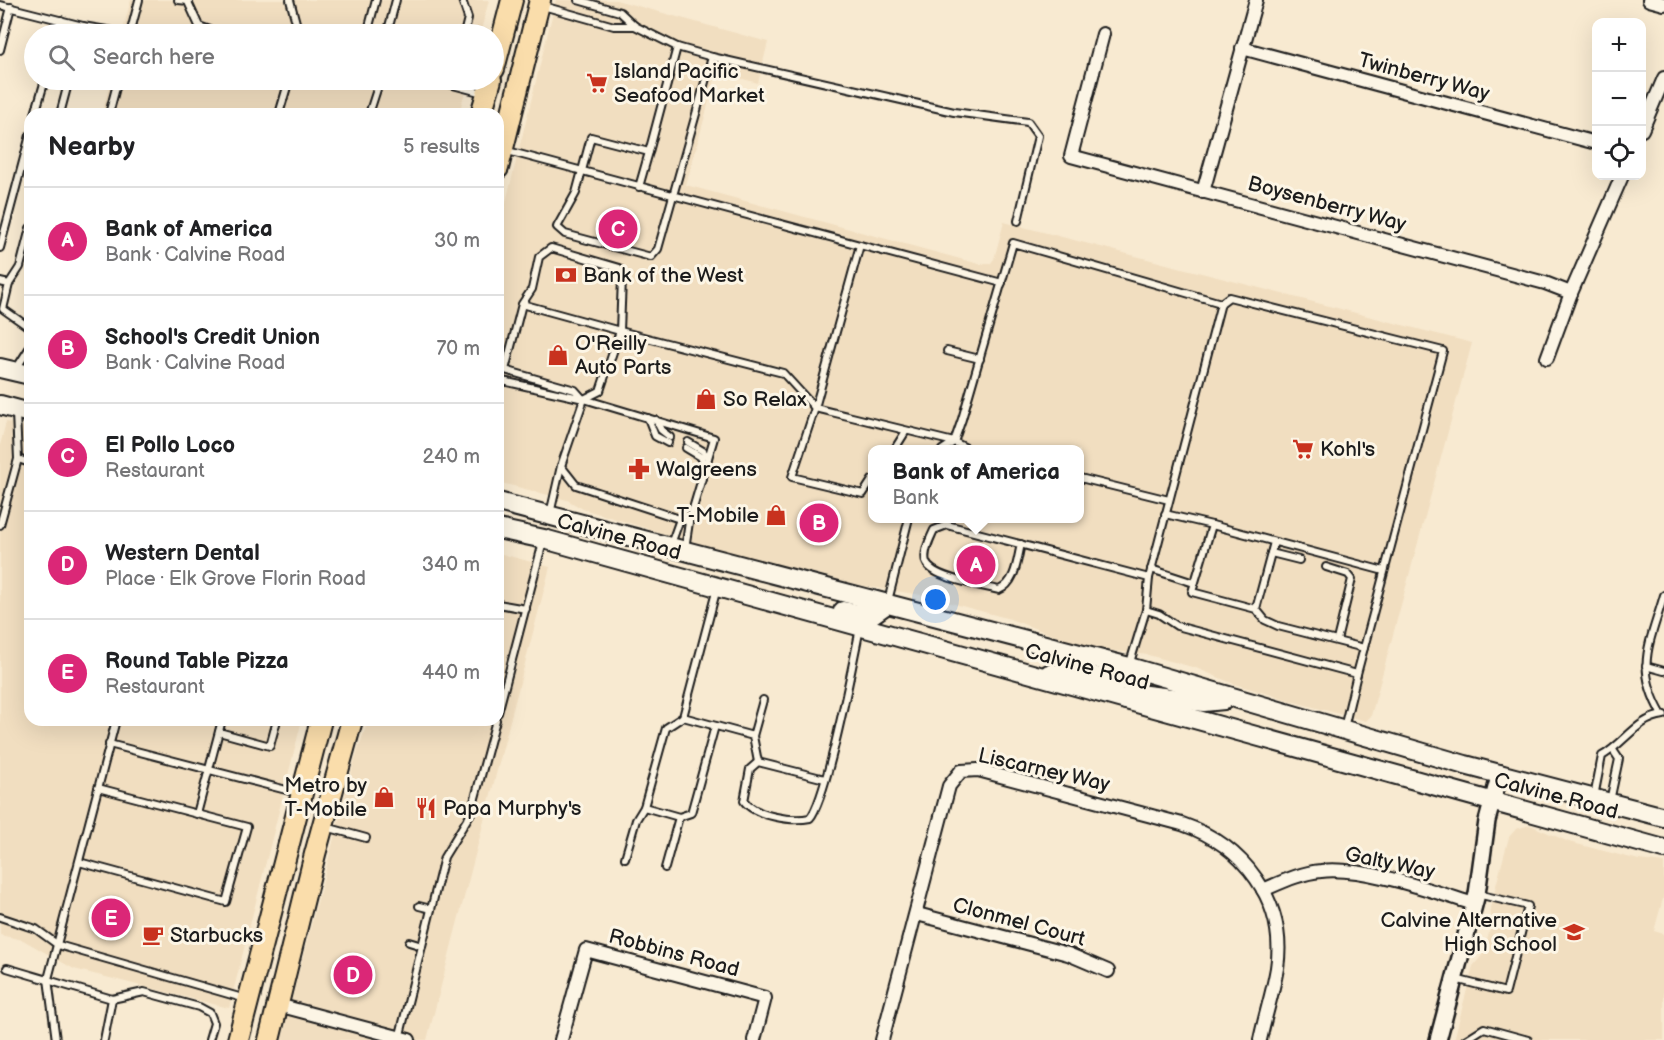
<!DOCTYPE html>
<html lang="en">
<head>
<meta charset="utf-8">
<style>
  body { margin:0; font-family:"Balsamiq Sans",sans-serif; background:#f2f2f2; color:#202124 }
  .controls { position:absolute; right:18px; top:18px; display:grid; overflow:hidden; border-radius:12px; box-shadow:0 6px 24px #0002 }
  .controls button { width:54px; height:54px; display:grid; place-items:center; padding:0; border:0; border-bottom:2px solid #e0e0e0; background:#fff; color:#202124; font:30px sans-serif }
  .you { position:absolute; left:936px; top:600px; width:21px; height:21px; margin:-15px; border:4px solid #fff; border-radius:50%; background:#1a73e8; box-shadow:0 0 0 9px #1a73e833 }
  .badge { display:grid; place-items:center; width:39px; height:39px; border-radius:50%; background:#db2777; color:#fff; font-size:20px; font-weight:700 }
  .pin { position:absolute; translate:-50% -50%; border:3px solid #fff; box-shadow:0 2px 6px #0006 }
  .popup { position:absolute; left:868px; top:445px; width:216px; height:78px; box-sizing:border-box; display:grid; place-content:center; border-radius:12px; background:#fff; filter:drop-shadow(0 2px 4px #0005); font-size:20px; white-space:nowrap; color:#757577 }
  .popup b { font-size:22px; color:#202124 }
  .popup::after { content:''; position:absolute; left:50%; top:100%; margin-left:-12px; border:12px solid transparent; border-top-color:#fff }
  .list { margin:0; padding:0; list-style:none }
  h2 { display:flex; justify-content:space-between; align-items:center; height:78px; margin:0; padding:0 24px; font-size:26px }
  h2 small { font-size:20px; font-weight:400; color:#757577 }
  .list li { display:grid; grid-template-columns:39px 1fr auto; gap:18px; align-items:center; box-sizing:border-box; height:108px; padding:0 24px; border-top:2px solid #e0e0e0 }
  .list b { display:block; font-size:22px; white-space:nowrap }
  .list p { margin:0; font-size:20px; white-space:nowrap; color:#757577 }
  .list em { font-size:20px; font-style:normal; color:#757577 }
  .icon { flex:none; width:33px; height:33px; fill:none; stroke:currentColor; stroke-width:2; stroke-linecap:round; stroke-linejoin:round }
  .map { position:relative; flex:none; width:1664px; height:1040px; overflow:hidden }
  .search { position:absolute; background:#fff; box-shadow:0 6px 24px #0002; left:24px; top:24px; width:480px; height:66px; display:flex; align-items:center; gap:15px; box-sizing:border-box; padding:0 21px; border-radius:33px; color:#757577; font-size:22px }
  .panel { position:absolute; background:#fff; box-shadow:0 6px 24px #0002; left:24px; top:108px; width:480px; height:618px; border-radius:18px }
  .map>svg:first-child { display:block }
  .built { fill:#f1dec0; fill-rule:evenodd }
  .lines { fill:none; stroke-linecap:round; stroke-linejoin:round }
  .service-casing { stroke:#1c1c1c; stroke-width:10 }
  .minor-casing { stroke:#1c1c1c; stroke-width:16 }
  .tertiary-casing { stroke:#1c1c1c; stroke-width:20 }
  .secondary-casing { stroke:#1c1c1c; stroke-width:22 }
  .primary-casing { stroke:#1c1c1c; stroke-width:24 }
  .service { stroke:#fcf5e5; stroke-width:6 }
  .minor { stroke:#fcf5e5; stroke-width:12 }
  .tertiary { stroke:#fcf5e5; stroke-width:15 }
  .secondary { stroke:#fcf5e5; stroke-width:18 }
  .primary { stroke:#faddab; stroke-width:20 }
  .labels { text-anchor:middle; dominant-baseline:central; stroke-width:6; stroke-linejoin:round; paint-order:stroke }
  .poi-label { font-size:21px; fill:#1c1c1c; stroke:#fcf5e5; text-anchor:start }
  .street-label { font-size:21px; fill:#1c1c1c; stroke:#fcf5e5 }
</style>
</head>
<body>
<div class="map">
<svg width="1664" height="1040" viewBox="0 0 1664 1040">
  <rect width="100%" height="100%" fill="#f8ead1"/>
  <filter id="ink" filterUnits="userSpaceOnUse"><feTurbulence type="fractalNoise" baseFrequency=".0167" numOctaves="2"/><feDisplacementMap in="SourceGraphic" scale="12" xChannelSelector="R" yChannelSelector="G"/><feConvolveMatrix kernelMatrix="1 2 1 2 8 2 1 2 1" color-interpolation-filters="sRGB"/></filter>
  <g filter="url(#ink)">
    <g class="built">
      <path d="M131,0H489L480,34H122Z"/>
      <path d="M556,0H616L768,42L758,83L717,72L686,185L979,264H990L994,259L1004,222L1472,343L1371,716L1366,721L1298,703L1234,684L1196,668L1148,655L1098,649L1071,642L1010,619L921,595L864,586L701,545L583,509L567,500L498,482V234ZM872,450H1080V518H872Z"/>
      <path d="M111,80H468L459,114H102Z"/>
      <path d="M6,422L30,428V720H302L229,1008L74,969L23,940L0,935V445Z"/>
      <path d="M498,553L550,567L427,1040H281L354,762L368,720H498Z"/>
      <path d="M1530,825L1569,842L1639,860L1664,863V895L1654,931L1664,934V1040H1454L1473,966L1484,953L1492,921L1490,908L1509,837L1516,829Z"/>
    </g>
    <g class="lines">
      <defs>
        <g id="service">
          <path d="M178,0L189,1"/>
          <path d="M290,0L299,34"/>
          <path d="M462,0L468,18L464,34"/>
          <path d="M188,2L199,26L210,30"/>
          <path d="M0,5L83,26L80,34"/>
          <path d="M543,6L614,26H635L620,12L578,0"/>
          <path d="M83,26L130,34"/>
          <path d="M635,26L677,47L712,57L658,249L651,257L565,234L557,227L576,193L591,137L649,152L639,187"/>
          <path d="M57,34L61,20"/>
          <path d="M130,34L139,0"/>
          <path d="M367,34L376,0"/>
          <path d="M387,34L396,0"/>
          <path d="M0,50L11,7"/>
          <path d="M712,57L954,112L1028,122L1038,136L1018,221"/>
          <path d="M434,80L483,93"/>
          <path d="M35,114L45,80"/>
          <path d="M60,114L69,80"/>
          <path d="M109,114L118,80"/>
          <path d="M279,114L289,80"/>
          <path d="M369,114L380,80"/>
          <path d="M504,150L1002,283"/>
          <path d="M649,152L677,47"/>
          <path d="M0,248L30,135"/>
          <path d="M0,282L9,284L3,309L30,328"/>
          <path d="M9,284L20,267L30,228"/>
          <path d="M947,351L980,359"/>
          <path d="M498,368L575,390L583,399"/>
          <path d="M16,369L30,347"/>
          <path d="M505,370L522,304L620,331L622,278L619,268L551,248L539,257L532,289L522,304"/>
          <path d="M498,380L584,399L600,391L620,331L783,373L815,408"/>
          <path d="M815,408L860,245"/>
          <path d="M648,418L655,436L668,443"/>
          <path d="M656,420L661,430L670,437"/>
          <path d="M688,442L703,451L708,458"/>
          <path d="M686,448L701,457L705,467"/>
          <path d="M894,450L906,431"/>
          <path d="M942,450L954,442L962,419L1013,243L1221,303L1229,297L1443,351L1357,674L1177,626L1159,614L1146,610L1129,666"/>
          <path d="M18,459L30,463"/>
          <path d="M561,466L576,485L689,522"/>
          <path d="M1080,478L1169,500"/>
          <path d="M872,480L863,494L792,477L815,408L954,442L970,450"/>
          <path d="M550,514L561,466L584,399L714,438L689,522L685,549"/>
          <path d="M1165,514L1212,525"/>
          <path d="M945,518L947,525L1149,578"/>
          <path d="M0,525L18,459L16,413"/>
          <path d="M947,525L934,530C930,539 923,552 926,562C931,578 983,586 999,590C1016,583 1017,560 1021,544"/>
          <path d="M1274,542L1256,609L1192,592L1212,525L1384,571"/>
          <path d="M671,544L680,519"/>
          <path d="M1271,553L1299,560"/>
          <path d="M1326,567L1348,574L1352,579L1337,640"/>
          <path d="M1151,569L1194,583"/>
          <path d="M717,588L683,717L753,736L758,762"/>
          <path d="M888,601L909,518"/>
          <path d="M498,604L526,609"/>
          <path d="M1256,609L1265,620L1278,626L1364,648"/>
          <path d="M1146,610L1149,578L1221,303"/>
          <path d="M1646,666L1664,671"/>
          <path d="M498,713L543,542"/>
          <path d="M1662,715C1634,667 1650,644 1664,595"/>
          <path d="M1344,728L1357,674"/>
          <path d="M219,732L270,746L277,720"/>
          <path d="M753,736L763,700"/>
          <path d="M109,744L298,793"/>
          <path d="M825,779L758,762L750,769L744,801C755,816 792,822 810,818C827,799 853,662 860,628"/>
          <path d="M1594,797L1602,756C1624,744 1637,718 1664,715"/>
          <path d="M1610,801L1619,759L1613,750"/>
          <path d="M644,807L679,817L665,868"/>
          <path d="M197,814L222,720"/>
          <path d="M679,817L691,813L715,726"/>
          <path d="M326,827L366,838"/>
          <path d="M625,858L636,820L644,807L666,728L683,717"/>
          <path d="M79,862L226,902L247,827L98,788"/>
          <path d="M419,906L431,909"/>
          <path d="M0,917L36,929L58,945L246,999"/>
          <path d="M409,942L422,946"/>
          <path d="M7,968L112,999L104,1040"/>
          <path d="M1455,979L1506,992L1528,906L1477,894"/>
          <path d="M112,999L144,992L199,1007L210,1013L214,1023L209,1040"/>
          <path d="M399,1039L444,857L471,813L496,720"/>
          <path d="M56,1040L48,979L116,720"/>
          <path d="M1465,1040L1484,1028L1528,1040"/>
        </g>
        <g id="minor">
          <path d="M1649,0L1664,4"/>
          <path d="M1103,34L1071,156L1545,283L1571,293"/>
          <path d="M1242,48L1596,143"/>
          <path d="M1642,130L1664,78"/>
          <path d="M1203,192L1256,0"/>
          <path d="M1547,358L1571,293L1622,176"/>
          <path d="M1263,890C1282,882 1300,873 1321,871C1363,866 1432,891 1474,904"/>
          <path d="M917,914L1068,954L1108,971"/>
          <path d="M278,1005L409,1040"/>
          <path d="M561,1040L586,950L765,998L754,1040"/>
          <path d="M882,1040L949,786L961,771L978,770L1182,824C1243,845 1287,901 1277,968C1273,992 1265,1016 1260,1040"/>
        </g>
        <path id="tertiary" d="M1438,1040L1477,894L1487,821L1500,773"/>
        <g id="secondary">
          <path d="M0,368L30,375"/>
          <path d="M0,405L30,413"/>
          <path d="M498,502L1129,667L1465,765L1664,817"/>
          <path d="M498,529L544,539L1664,849"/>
          <path d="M843,611L870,616L887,604"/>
          <path d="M1049,674L1071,673L1121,681L1126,678L1129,667"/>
          <path d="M1126,700L1130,695L1138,694L1204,702L1224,700"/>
        </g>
        <g id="primary">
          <path d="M494,69L512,0"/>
          <path d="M481,114L491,80"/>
          <path d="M498,168L540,0"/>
          <path d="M238,1040L321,720"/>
          <path d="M269,1040L315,854L352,720"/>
        </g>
      </defs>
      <use href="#service" class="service-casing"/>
      <use href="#minor" class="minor-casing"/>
      <use href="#tertiary" class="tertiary-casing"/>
      <use href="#secondary" class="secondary-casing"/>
      <use href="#primary" class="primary-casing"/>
      <use href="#service" class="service"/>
      <use href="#minor" class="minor"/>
      <use href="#tertiary" class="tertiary"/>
      <use href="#secondary" class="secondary"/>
      <use href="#primary" class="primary"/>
    </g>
  </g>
  <defs>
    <symbol id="supermarket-bare" viewBox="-9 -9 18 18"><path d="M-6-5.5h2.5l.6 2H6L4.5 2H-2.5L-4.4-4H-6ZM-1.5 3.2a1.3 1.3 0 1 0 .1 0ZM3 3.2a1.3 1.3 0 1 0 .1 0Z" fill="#c8321e" stroke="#fcf5e5" stroke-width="2.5" paint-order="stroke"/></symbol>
    <symbol id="bank-bare" viewBox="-9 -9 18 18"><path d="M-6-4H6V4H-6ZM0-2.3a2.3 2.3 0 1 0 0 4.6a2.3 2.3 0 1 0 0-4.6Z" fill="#c8321e" stroke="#fcf5e5" stroke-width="2.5" paint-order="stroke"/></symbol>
    <symbol id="shop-bare" viewBox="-9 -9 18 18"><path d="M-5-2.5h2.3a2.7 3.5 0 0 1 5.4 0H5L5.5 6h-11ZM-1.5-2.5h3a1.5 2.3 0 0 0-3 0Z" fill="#c8321e" stroke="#fcf5e5" stroke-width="2.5" paint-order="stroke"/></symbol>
    <symbol id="pharmacy-bare" viewBox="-9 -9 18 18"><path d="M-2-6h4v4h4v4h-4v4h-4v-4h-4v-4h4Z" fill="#c8321e" stroke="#fcf5e5" stroke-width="2.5" paint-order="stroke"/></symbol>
    <symbol id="restaurant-bare" viewBox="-9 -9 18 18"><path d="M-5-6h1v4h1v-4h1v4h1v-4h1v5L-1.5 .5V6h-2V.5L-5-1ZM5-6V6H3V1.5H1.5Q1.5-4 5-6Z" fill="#c8321e" stroke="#fcf5e5" stroke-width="2.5" paint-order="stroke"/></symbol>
    <symbol id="school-bare" viewBox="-9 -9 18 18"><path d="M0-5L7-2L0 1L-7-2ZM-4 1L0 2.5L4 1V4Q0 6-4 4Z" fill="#c8321e" stroke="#fcf5e5" stroke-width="2.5" paint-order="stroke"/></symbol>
    <symbol id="cafe-bare" viewBox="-9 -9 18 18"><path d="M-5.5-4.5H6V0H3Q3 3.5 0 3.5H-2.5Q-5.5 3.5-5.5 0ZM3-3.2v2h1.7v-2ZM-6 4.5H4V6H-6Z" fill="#c8321e" stroke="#fcf5e5" stroke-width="2.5" paint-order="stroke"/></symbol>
  </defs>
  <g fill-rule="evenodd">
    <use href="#supermarket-bare" x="582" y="68" width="30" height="30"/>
    <use href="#bank-bare" x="551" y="260" width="30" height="30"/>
    <use href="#shop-bare" x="543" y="340" width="30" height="30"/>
    <use href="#shop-bare" x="691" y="384" width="30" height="30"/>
    <use href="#supermarket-bare" x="1288" y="434" width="30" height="30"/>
    <use href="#pharmacy-bare" x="624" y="454" width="30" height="30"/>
    <use href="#shop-bare" x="761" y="500" width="30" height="30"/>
    <use href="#shop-bare" x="369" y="782" width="30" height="30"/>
    <use href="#restaurant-bare" x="411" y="793" width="30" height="30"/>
    <use href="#school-bare" x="1559" y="917" width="30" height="30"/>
    <use href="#cafe-bare" x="138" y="920" width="30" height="30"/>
  </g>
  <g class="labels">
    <g class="poi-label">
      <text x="614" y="71">Island Pacific<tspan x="614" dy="24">Seafood Market</tspan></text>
      <text x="583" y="275">Bank of the West</text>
      <text x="575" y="343">O'Reilly<tspan x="575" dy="24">Auto Parts</tspan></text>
      <text x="723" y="399">So Relax</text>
      <text x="1320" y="449">Kohl's</text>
      <text x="656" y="469">Walgreens</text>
      <text x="759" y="515" text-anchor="end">T-Mobile</text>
      <text x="367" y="785" text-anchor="end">Metro by<tspan x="367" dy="24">T-Mobile</tspan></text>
      <text x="443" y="808">Papa Murphy's</text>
      <text x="1557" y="920" text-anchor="end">Calvine Alternative<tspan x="1557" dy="24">High School</tspan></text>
      <text x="170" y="935">Starbucks</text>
    </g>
    <g class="street-label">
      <text transform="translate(1424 77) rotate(15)">Twinberry Way</text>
      <text transform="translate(1327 204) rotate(15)">Boysenberry Way</text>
      <text transform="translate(619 537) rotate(15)">Calvine Road</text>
      <text transform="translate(1087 667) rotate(15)">Calvine Road</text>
      <text transform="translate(1044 770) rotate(13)">Liscarney Way</text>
      <text transform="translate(1556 796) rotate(15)">Calvine Road</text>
      <text transform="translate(1390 863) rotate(12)">Galty Way</text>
      <text transform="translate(1019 922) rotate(15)">Clonmel Court</text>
      <text transform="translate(674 953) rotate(15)">Robbins Road</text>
    </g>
  </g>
</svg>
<div class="controls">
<button>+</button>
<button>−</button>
<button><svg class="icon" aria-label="locate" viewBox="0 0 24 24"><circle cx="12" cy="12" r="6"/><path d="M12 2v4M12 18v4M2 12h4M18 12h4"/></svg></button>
</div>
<div class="you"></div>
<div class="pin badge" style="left:976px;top:565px">A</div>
<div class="popup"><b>Bank of America</b>Bank</div>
<div class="pin badge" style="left:819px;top:523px">B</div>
<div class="pin badge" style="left:618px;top:229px">C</div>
<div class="pin badge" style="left:353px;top:975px">D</div>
<div class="pin badge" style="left:111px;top:918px">E</div>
<div class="search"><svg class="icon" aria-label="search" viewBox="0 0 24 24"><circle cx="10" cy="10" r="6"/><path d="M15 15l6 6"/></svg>Search here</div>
<section class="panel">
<h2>Nearby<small>5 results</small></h2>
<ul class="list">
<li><span class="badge">A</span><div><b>Bank of America</b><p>Bank · Calvine Road</p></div><em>30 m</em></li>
<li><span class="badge">B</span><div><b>School's Credit Union</b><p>Bank · Calvine Road</p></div><em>70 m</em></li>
<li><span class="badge">C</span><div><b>El Pollo Loco</b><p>Restaurant</p></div><em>240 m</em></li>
<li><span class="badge">D</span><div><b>Western Dental</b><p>Place · Elk Grove Florin Road</p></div><em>340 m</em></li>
<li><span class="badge">E</span><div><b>Round Table Pizza</b><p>Restaurant</p></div><em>440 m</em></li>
</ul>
</section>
</div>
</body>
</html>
